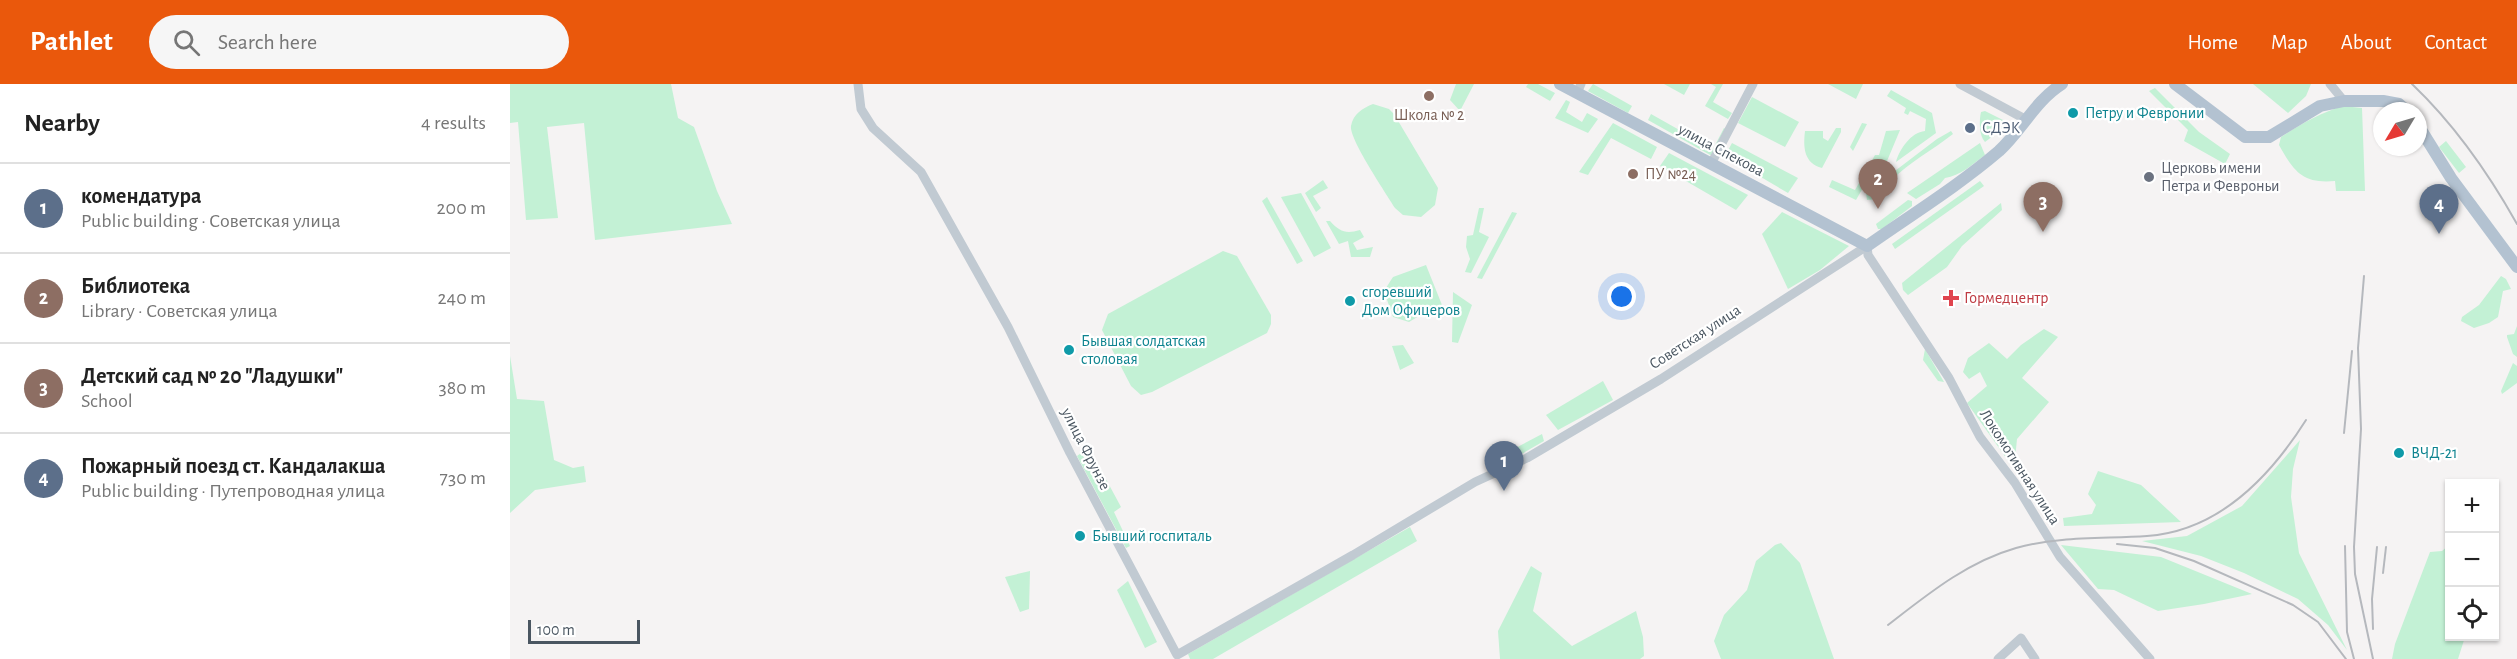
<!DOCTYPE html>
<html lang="en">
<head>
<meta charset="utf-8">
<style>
  body { margin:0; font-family:"Alegreya Sans",sans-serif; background:#f6f6f6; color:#222 }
  .controls { position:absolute; right:18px; bottom:18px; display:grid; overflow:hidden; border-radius:0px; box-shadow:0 2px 4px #0004 }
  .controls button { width:54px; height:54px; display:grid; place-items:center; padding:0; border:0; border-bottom:2px solid #e0e0e0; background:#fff; color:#222; font:30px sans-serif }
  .compass { position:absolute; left:1863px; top:18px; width:54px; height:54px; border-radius:50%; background:#fff; box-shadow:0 2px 4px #0004; rotate:232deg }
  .scale { position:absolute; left:18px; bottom:15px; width:112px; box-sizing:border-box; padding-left:6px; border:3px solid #4a5661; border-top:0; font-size:16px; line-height:21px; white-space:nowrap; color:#4a5661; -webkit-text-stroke:4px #fff; paint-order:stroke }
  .you { position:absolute; left:1112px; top:213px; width:21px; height:21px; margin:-15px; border:4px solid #fff; border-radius:50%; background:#1a73e8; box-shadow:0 0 0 9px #1a73e833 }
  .badge { display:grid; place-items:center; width:39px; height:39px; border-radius:50%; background:#ea580c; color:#fff; font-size:20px; font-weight:700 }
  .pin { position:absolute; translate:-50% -50px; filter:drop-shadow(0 2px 3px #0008) }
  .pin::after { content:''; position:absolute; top:32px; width:21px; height:18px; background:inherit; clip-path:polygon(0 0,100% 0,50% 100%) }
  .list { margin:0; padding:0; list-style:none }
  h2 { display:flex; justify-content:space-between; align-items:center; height:78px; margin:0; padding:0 24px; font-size:26px }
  h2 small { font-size:20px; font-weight:400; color:#767676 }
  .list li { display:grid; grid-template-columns:39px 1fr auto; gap:18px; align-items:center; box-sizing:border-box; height:90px; padding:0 24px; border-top:2px solid #e0e0e0 }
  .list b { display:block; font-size:22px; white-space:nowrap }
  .list p { margin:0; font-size:20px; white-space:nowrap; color:#767676 }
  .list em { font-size:20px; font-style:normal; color:#767676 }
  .icon { flex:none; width:33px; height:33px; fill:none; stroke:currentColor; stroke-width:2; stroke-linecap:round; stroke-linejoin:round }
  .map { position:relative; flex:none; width:2007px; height:575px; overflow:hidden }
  header { display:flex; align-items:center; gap:36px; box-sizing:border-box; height:84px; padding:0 30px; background:#ea580c; color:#fff }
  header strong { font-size:28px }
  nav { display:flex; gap:33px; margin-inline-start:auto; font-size:21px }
  .search { width:420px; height:54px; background:#f6f6f6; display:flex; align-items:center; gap:15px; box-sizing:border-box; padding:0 21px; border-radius:33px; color:#767676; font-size:22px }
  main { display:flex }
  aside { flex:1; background:#fff }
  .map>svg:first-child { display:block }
  .green { fill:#c3f1d5 }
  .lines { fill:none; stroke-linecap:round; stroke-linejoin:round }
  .minor { stroke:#c1cad2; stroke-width:9 }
  .major { stroke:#b3c2d1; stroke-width:12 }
  .rail { stroke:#b5b8bd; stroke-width:2 }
  .education-dot { fill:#8d6e63; stroke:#fff; stroke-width:2 }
  .culture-dot { fill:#0f9aa8; stroke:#fff; stroke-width:2 }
  .service-dot { fill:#5c6f8a; stroke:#fff; stroke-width:2 }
  .worship-dot { fill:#6b7280; stroke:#fff; stroke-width:2 }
  .health-dot { fill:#e0444e; stroke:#fff; stroke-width:2 }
  .labels { text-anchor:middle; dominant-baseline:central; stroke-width:4.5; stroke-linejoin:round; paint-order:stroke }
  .culture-label { font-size:16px; fill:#0d838f; stroke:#fff; text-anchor:start }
  .education-label { font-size:16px; fill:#785e54; stroke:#fff }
  .service-label { font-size:16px; fill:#4e5e75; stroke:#fff; text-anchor:start }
  .street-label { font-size:16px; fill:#4a5661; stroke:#fff }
  .worship-label { font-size:16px; fill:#5b616d; stroke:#fff; text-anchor:start }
  .health-label { font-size:16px; fill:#be3a42; stroke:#fff; text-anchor:start }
</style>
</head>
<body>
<header>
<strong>Pathlet</strong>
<div class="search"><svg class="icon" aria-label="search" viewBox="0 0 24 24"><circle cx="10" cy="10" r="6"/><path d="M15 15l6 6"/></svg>Search here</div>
<nav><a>Home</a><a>Map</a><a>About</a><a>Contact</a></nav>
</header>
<main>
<aside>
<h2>Nearby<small>4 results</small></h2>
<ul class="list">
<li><span class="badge" style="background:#5c6f8a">1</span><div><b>комендатура</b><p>Public building · Советская улица</p></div><em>200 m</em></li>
<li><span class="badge" style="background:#8d6e63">2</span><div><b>Библиотека</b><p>Library · Советская улица</p></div><em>240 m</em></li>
<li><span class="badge" style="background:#8d6e63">3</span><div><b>Детский сад № 20 &quot;Ладушки&quot;</b><p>School</p></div><em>380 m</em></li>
<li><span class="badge" style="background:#5c6f8a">4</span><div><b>Пожарный поезд ст. Кандалакша</b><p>Public building · Путепроводная улица</p></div><em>730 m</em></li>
</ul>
</aside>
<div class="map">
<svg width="2007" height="575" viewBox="0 0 2007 575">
  <rect width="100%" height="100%" fill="#f5f3f3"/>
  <g class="green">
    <path d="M0,0H161L168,34L184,43L207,107L222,140L85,156L74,39L37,43L48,134L16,136L8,38L0,39Z"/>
    <path d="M946,0H964L950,27L940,16Z"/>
    <path d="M1018,0H1028L1045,9L1040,17L1016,3Z"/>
    <path d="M1083,0L1122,22L1118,29L1078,7Z"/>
    <path d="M1154,0H1180L1174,11Z"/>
    <path d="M1201,0H1213L1203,18L1222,29L1218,35L1195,22L1206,3Z"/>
    <path d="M1318,0H1353L1346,15Z"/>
    <path d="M1743,0H1801L1796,12L1778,29Z"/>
    <path d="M1645,4L1689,48L1720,70L1715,80L1674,57L1678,46L1639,7Z"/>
    <path d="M1381,6L1422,29L1426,49L1386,78C1389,66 1401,48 1415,47L1416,35L1400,27L1398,31L1394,29L1396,24L1377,12Z"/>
    <path d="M1242,13L1289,38L1275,63L1228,39Z"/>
    <path d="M1056,16L1060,18L1056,28L1072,38L1077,29L1088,35L1078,49L1045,34Z"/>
    <path d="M863,20L879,25L884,30L928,104L925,121L911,133L893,131L885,124C876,109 839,55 841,42C843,30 853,24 863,20Z"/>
    <path d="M1833,22L1852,24L1855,107H1826L1825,97C1793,100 1784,88 1769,61L1771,53C1791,40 1810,29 1833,22Z"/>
    <path d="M1475,27L1493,36L1495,40L1491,46L1475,58C1469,52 1469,36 1471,28Z"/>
    <path d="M1141,30L1203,65L1214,44L1217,46L1202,72L1138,36Z"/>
    <path d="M1103,39L1147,63L1141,75L1101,54L1078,91L1069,88Z"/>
    <path d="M1352,39L1357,40L1343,67L1340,63Z"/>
    <path d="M1326,44H1331V48L1312,84C1294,79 1293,64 1295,47H1313V54L1318,57Z"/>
    <path d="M1390,46L1372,89L1358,95L1346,116L1319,103L1322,96L1345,106L1365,71H1369L1376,47Z"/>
    <path d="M1441,47L1443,50C1424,65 1398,79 1382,96C1374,105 1371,116 1357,116L1356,109L1427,55Z"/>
    <path d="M1936,57L1956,83L1949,89L1929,63Z"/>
    <path d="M1222,59L1288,94L1278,109L1215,72Z"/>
    <path d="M1470,59L1475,71C1463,80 1450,92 1435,94L1430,100L1406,115L1397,109Z"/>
    <path d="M1159,69L1238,111L1226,126L1150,82Z"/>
    <path d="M813,96L818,104L803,112L811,124L806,128L795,109Z"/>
    <path d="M1470,97L1474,102L1385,165L1382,160Z"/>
    <path d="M791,109L821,164L804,173L771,113Z"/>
    <path d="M757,113L793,177L787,180L752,117Z"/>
    <path d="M1398,116L1402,117V122L1372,145H1368L1366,140Z"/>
    <path d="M1491,119L1492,126L1452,162L1437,183L1398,211L1393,206L1392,199Z"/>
    <path d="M969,124H974L969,148L979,153L961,189L955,188L960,175L956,163L957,152L963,151Z"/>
    <path d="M1002,128L1007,129L972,195L967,194Z"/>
    <path d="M1272,128L1339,162L1310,186L1278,205L1252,150Z"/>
    <path d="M816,137H820C830,148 836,150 850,146L854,153L843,159L847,166L863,163L860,173H841L838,157L829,160Z"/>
    <path d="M713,167L727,172L761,231V240L757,249L642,308L631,311L621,302L592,246L598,230Z"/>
    <path d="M916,181L934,226L914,229L899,238L883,233L874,207L883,193Z"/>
    <path d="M1991,192L1996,195L2001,205L1993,207L1988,233L1979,239L1964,244L1951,237L1952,233L1969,221Z"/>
    <path d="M943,208L962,221L948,259L942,258Z"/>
    <path d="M2007,242V273L2003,270L1997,253V251L2004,250Z"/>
    <path d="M1534,245L1548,253L1512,294L1539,318L1507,355L1504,385L1457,319L1477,302L1470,288L1459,295L1453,288L1458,274L1479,259L1497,275L1511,261Z"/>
    <path d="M893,261L904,279L890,286L882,262Z"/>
    <path d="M1415,265L1434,298L1428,297L1413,276Z"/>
    <path d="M0,272L7,315L34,317L44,376L63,384L74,382L76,398L25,406L0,429Z"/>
    <path d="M2003,279L2007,282V299L1992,310L1991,307Z"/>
    <path d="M1093,297L1103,316L1048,346L1036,331Z"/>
    <path d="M1032,350L1034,357L982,387L979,378Z"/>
    <path d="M1790,356L1783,385L1781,413L1789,469L1837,566L1818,541L1788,515L1734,489L1691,472L1632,457L1677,452L1732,422Z"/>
    <path d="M571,369L583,388L590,384L611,423L604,428L620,462L616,464L567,372Z"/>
    <path d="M1588,387L1631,401L1671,438L1554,442L1553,434L1582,430L1586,421L1578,410Z"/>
    <path d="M900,443L907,457L703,575H680L678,570Z"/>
    <path d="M1271,459L1290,479L1324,575H1211L1204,557L1214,531L1237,506L1246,477L1265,461Z"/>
    <path d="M1551,461L1651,473L1742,510L1694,520L1648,527L1604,506L1588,505Z"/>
    <path d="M1939,461L1940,552L1955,553L1948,575H1882L1885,560L1920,468L1932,467Z"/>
    <path d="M1021,482L1032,489L1023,527L1062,562L1126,527L1133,553L1134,572L1130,575H990L988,547Z"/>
    <path d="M520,487L519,525L510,528L495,493Z"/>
    <path d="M618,497L647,558L635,564L607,506Z"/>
  </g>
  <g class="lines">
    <g class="minor">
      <path d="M348,0L351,25L363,44L411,88L498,243L560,369L667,571L843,471L965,398L1017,374L1151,295L1357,162L1358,171L1439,294L1470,353L1505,399L1550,473L1640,575"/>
      <path d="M1450,0L1515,35"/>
      <path d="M1820,0L1834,17"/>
      <path d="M1067,9L1071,0"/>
      <path d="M1201,80L1243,0"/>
      <path d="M1488,575L1511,554L1525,575"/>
    </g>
    <g class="major">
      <path d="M1050,0L1357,162C1401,131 1448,102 1489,67C1512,46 1525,17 1552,0"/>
      <path d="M1665,0L1735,53H1759L1810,22L1834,17H1873L1889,20L1897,27"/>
      <path d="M1908,41L1941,94L2007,183"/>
    </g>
    <g class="rail">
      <path d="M1902,0C1944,40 1979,90 2007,140"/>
      <path d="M1854,192L1848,264L1851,345L1844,463L1845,490L1863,575"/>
      <path d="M1834,349L1842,267"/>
      <path d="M1607,460L1645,464L1684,477L1783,521L1808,538L1836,575"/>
      <path d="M1835,462L1837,548L1844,575"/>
      <path d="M1873,489L1876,463"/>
      <path d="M1378,541C1418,510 1457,478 1506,464C1548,452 1594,455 1637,452C1709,447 1760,393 1796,336"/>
      <path d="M1863,545L1862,515L1867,463"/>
    </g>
  </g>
  <g class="education-dot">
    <circle cx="919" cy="12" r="6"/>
    <circle cx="1123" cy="90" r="6"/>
  </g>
  <g class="culture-dot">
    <circle cx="1563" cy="29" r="6"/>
    <circle cx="840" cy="217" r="6"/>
    <circle cx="559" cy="266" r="6"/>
    <circle cx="1889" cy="369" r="6"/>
    <circle cx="570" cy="452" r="6"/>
  </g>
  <circle class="service-dot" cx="1460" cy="44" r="6"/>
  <circle class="worship-dot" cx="1639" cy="93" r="6"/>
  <path class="health-dot" d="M1438 205h6v6h6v6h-6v6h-6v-6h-6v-6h6z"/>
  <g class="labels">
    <g class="culture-label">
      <text x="1575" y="29">Петру и Февронии</text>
      <text x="852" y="208">сгоревший<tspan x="852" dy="18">Дом Офицеров</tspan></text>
      <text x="571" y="257">Бывшая солдатская<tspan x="571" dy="18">столовая</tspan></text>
      <text x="1901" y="369">ВЧД-21</text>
      <text x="582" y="452">Бывший госпиталь</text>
    </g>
    <g class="education-label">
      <text x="919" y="31">Школа № 2</text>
      <text x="1135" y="90" text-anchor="start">ПУ №24</text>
    </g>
    <g class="service-label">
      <text x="1472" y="44">СДЭК</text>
    </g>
    <g class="street-label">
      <text transform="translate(1211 66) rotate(28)">улица Спекова</text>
      <text transform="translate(1185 253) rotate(-33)">Советская улица</text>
      <text transform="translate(576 365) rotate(63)">улица Фрунзе</text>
      <text transform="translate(1510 383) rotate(57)">Локомотивная улица</text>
    </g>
    <g class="worship-label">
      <text x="1651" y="84">Церковь имени<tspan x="1651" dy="18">Петра и Февроньи</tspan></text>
    </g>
    <g class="health-label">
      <text x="1454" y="214">Гормедцентр</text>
    </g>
  </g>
</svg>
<div class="controls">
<button>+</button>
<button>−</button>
<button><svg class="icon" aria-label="locate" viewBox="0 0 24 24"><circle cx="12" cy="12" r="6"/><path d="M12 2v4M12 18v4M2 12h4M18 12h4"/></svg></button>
</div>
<svg class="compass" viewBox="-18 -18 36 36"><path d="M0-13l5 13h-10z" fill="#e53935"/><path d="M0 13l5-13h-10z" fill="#767676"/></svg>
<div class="scale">100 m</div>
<div class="you"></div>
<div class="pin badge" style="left:994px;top:407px;background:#5c6f8a">1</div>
<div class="pin badge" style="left:1368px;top:125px;background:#8d6e63">2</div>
<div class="pin badge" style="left:1533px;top:148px;background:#8d6e63">3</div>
<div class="pin badge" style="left:1929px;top:150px;background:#5c6f8a">4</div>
</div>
</main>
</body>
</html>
